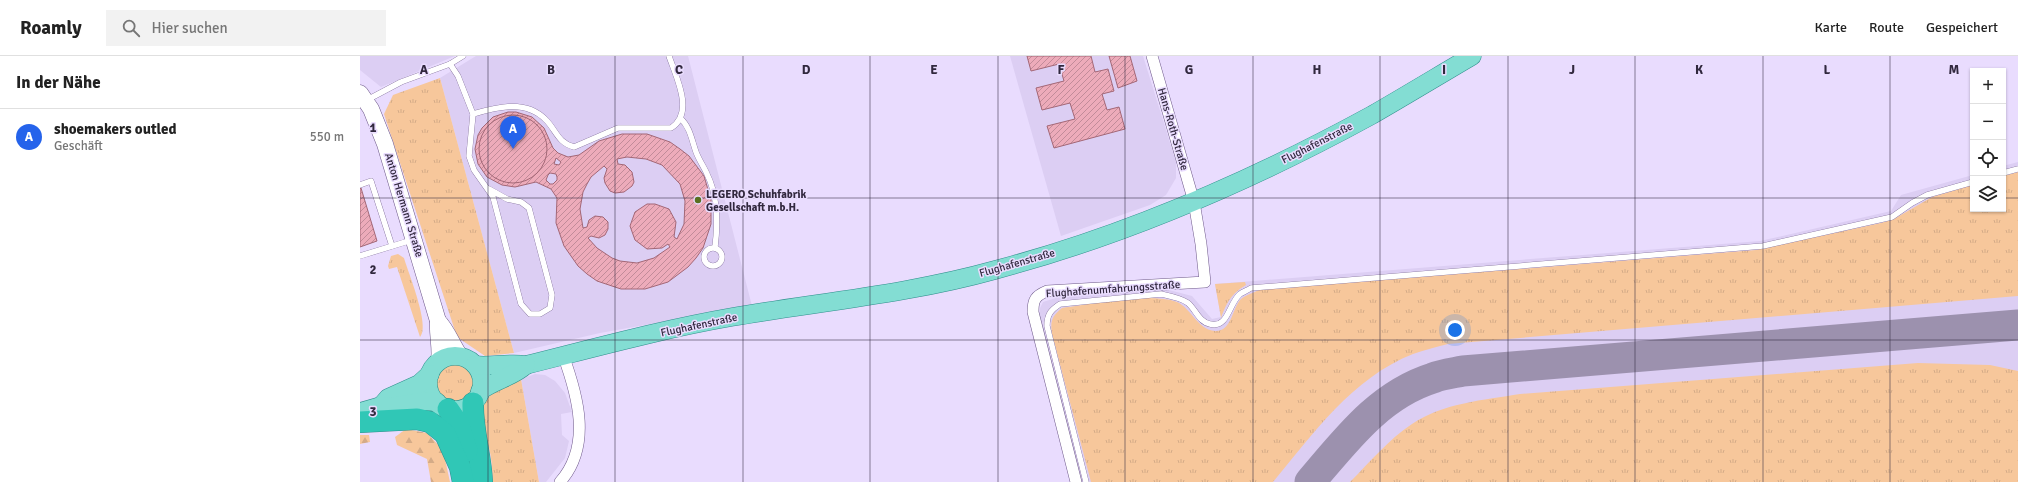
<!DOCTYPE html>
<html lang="de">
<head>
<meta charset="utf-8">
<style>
  body { margin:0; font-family:Signika,sans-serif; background:#f2f2f2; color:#222 }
  .controls { position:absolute; right:12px; top:12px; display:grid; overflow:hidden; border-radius:0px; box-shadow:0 1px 3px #0004 }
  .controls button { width:36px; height:36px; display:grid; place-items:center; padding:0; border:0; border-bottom:1px solid #e0e0e0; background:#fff; color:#222; font:20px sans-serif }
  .you { position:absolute; left:1095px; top:274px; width:14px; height:14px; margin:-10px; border:3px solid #fff; border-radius:50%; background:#1a73e8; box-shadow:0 0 0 6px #1a73e833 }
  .badge { display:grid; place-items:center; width:26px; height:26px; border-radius:50%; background:#2563eb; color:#fff; font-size:13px; font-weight:700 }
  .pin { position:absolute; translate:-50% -33px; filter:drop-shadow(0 1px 2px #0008) }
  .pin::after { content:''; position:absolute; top:21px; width:14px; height:12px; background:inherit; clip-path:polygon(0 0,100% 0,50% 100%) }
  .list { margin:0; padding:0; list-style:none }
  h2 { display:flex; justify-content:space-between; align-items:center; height:52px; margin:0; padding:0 16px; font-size:17px }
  h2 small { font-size:13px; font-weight:400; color:#767676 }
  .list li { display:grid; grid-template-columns:26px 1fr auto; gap:12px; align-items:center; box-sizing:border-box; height:56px; padding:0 16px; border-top:1px solid #e0e0e0 }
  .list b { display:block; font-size:15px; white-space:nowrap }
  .list p { margin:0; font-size:13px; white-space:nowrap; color:#767676 }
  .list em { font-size:13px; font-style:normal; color:#767676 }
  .icon { flex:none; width:22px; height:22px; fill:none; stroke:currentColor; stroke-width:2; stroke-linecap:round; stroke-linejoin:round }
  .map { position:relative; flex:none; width:1658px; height:426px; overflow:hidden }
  header { display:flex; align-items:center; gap:24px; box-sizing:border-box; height:56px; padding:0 20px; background:#fff; border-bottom:1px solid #e0e0e0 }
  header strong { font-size:19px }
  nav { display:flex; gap:22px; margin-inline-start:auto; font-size:14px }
  .search { width:280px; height:36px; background:#f2f2f2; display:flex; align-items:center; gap:10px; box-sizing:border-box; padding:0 14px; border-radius:0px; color:#767676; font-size:15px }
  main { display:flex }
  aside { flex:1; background:#fff }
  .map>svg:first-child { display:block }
  .built { fill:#dccef3 }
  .grass { fill:url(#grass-tufts) }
  .forest { fill:url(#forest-firs) }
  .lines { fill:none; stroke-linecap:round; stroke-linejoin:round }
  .taxiway { stroke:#9c91ae; stroke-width:31 }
  .building { fill:url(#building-hatch); stroke:#a36776; fill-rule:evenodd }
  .lane-casing { stroke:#6e598a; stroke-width:6 }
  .street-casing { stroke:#6e598a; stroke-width:12 }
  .secondary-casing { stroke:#6e598a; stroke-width:17 }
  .primary-casing { stroke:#308f8c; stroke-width:19 }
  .highway-casing { stroke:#308f8c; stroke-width:22 }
  .lane { stroke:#fff; stroke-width:5.5 }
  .street { stroke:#fff; stroke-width:11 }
  .secondary { stroke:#fff; stroke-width:16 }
  .primary { stroke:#83ddd3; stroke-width:18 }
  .highway { stroke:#30c7b6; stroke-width:21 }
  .grid { fill:none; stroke:#31283e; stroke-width:1; stroke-opacity:0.55 }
  .poi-dot { fill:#5a7021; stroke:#e9dcfe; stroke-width:1.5 }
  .labels { text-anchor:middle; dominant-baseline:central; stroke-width:3; stroke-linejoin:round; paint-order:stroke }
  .street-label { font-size:11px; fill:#31283e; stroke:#e9dcfe }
  .poi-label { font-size:11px; font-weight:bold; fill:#31283e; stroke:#e9dcfe; text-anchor:start }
  .grid-label { font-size:13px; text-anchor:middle; font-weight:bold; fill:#31283e; stroke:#e9dcfe; stroke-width:3; stroke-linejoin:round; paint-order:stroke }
</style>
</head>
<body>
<header>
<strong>Roamly</strong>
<div class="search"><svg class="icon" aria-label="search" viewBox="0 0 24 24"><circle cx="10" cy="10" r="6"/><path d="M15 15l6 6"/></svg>Hier suchen</div>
<nav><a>Karte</a><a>Route</a><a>Gespeichert</a></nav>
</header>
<main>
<aside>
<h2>In der Nähe<small></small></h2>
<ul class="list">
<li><span class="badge">A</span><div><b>shoemakers outled</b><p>Geschäft</p></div><em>550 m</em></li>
</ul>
</aside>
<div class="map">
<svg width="1658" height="426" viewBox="0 0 1658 426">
  <defs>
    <pattern id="grass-tufts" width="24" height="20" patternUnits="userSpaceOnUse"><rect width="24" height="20" fill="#f7c79b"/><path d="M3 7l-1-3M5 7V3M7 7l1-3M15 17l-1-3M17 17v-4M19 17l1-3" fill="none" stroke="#d4ab87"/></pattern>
    <pattern id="forest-firs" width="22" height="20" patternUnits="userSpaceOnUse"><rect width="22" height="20" fill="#f7c79b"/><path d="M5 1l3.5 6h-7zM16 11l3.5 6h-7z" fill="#d4ab87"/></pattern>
    <pattern id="building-hatch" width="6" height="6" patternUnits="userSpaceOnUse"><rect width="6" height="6" fill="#edabba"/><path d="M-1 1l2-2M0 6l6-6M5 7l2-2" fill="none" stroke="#c18b99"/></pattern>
  </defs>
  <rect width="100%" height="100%" fill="#e9dcfe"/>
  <g class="built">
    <path d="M0,0H95L21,31L0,14Z"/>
    <path d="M116,0H328L392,250L240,277L154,297L80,22Z"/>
    <path d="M650,0H783L816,106V122L806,139L790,149L701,180Z"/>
    <path d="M1658,106V426H722L679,264L680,252L683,246L699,241L809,234L832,240L852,263L861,261L855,228L1400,185L1531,155L1541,139L1613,119V153H1643V110Z"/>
    <path d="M175,318L185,319L195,325L205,337L212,356L201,358L202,379L209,385L205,402L186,426H179L161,323Z"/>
  </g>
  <g class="grass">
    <path d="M80,22L154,297L125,300L97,281L24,58L33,39Z"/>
    <path d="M1658,116V240L1088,288C1076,291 1064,294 1053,298C992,322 953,378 913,426H731L692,278C690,265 692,260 702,252C733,248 788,236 817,246C831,252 838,274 855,275C871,276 872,254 880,244C885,239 893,237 899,234L1396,194L1521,167L1534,163L1572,141L1613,129V153H1643V120Z"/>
    <path d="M38,198L44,202C48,216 71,271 60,281L37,211L29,213L28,210L31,200Z"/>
    <path d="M885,226L886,229C871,238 867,246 861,262L855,228Z"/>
    <circle cx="95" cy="327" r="21"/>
    <path d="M1558,307L1630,309L1658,315V426H990C1010,406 1029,383 1052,368C1083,347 1124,344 1160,338Z"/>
    <path d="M161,323L179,426H133C132,415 132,403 129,392C126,385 122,377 121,369C117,341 139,331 161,323Z"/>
  </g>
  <g class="forest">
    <path d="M46,373L67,377L83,394L90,426H71L67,403L37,389L35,381Z"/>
    <path d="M0,379H9L10,386L0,388Z"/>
  </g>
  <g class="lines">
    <path class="taxiway" d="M950,426C986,384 1019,339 1073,322C1082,318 1093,317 1103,315L1658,269"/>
  </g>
  <g class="building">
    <path d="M667,0H731L735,16L748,13L754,35L742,38L747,54L759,51L765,73L694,92L687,70L715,63L710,47L682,54L676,32L704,25L699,8L671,15Z"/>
    <path d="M749,0H770L777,25L758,32Z"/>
    <path d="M148,56H156L172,61L184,72L193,92L198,97L208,101L219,99L239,85L262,78H287L310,86L320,93L329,100L344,120L351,144V168L343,192L336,202L328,211L308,226L285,233H261L237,225L227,218L218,210L204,190L196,167L197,142L191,133L176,126L155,131L142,129L127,121L118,108L115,93L118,79L122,72L133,61ZM267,101L286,103L302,109L320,128L325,145L324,168L317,183L314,181L316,166L309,153L295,148H287L275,156L270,170L275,184L287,193L302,192L308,188L310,191L294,202L277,207L260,205L252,202L237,192L228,182L231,180L239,182L245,179L248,173V166L243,161L235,160L229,164L227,171L223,172L220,153L223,136L227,128L231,121L244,110L247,113L244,122L245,127L250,135L255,137L264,136L272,130L274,126L272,116L265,109L258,108L257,103ZM196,102L201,106L199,109L194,108ZM190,117L196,118L197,121V124L193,128H190L186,124L188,119Z"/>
    <circle cx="153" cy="93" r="34"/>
    <path d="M1,132L17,185L0,191V133Z"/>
  </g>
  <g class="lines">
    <defs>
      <g id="lane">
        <path d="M90,8L98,20L113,58L109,100L114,114L133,141L161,248L170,258H180L190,252L192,239L169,152L161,146L147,143L129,133"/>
        <path d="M7,44L41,26L90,8L103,0"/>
        <path d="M113,58C137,51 166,43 186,64C196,74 198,87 214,91L258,72H311C335,57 316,21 309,0"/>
        <path d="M321,63C330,71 332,85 336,96C339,104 344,111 347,118C358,140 358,167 355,191"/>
        <path d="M1643,117L1658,113"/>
        <path d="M0,129L11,125L32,190"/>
        <circle cx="353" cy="201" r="9"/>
        <path d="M0,200L52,184"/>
        <path d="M726,426L687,270C687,258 691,254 700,248L801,238C810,240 821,242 828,247C836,254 839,266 850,268C868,273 869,247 880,238C883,236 888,234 891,232L1403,190L1532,161L1552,147L1567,139L1613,126"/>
      </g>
      <g id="street">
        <path d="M200,426C232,390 218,340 203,299"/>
        <path d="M716,426L673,256C673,244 675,240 687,235L845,226L841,188L834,146L792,0"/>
      </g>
      <g id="secondary">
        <path d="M0,37L11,53L25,88L78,265C77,279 81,292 79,305"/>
        <path d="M78,265C88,275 92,289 100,300"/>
      </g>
      <g id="primary">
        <circle cx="95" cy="327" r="27"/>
        <path d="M115,309C132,311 149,306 166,309C234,292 303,273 372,261C460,246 549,238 635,214C767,179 893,124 1012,59C1045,40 1078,20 1112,0"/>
        <path d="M120,335C135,324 153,321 166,309"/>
        <path d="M21,350L28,342L59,328L70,318"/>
        <path d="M0,356L21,350L30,351L64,345L77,346"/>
      </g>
      <g id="highway">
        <path d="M113,347C112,373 121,399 122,426"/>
        <path d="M88,353L99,369L107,395"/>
        <path d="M0,366L57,363L70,366L85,378L100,411L103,426"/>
      </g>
    </defs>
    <use href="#lane" class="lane-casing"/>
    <use href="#street" class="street-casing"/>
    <use href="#secondary" class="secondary-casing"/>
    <use href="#primary" class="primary-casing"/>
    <use href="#highway" class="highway-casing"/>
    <use href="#lane" class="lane"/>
    <use href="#street" class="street"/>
    <use href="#secondary" class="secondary"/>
    <use href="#primary" class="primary"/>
    <use href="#highway" class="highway"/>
  </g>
  <path class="grid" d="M128,0V426M255,0V426M383,0V426M510,0V426M638,0V426M765,0V426M893,0V426M1020,0V426M1148,0V426M1275,0V426M1403,0V426M1530,0V426M0,142H1613M1643,142H1658M0,284H1658"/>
  <circle class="poi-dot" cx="338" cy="144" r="4"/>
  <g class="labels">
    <g class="street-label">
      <text transform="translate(813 73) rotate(74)">Hans-Roth-Straße</text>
      <text transform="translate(957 87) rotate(-27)">Flughafenstraße</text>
      <text transform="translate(44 149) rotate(73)">Anton Hermann Straße</text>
      <text transform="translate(657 207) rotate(-16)">Flughafenstraße</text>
      <text transform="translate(753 233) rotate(-4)">Flughafenumfahrungsstraße</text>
      <text transform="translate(339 269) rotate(-12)">Flughafenstraße</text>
    </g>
    <g class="poi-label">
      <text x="346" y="138">LEGERO Schuhfabrik<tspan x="346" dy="13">Gesellschaft m.b.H.</tspan></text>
    </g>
  </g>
  <g class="grid-label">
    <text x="64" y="18">A</text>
    <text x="191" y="18">B</text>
    <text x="319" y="18">C</text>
    <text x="446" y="18">D</text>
    <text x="574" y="18">E</text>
    <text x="701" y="18">F</text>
    <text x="829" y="18">G</text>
    <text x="957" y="18">H</text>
    <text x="1084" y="18">I</text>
    <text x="1212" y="18">J</text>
    <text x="1339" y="18">K</text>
    <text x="1467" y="18">L</text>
    <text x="1594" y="18">M</text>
    <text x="13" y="76">1</text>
    <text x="13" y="218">2</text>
    <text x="13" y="360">3</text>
  </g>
</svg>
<div class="controls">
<button>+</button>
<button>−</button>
<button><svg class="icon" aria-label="locate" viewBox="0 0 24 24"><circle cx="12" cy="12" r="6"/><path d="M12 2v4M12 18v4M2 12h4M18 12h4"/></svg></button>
<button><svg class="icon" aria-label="layers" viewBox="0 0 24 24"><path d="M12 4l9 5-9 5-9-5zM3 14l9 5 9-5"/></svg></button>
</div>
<div class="you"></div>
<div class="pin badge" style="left:153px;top:93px">A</div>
</div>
</main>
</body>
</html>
